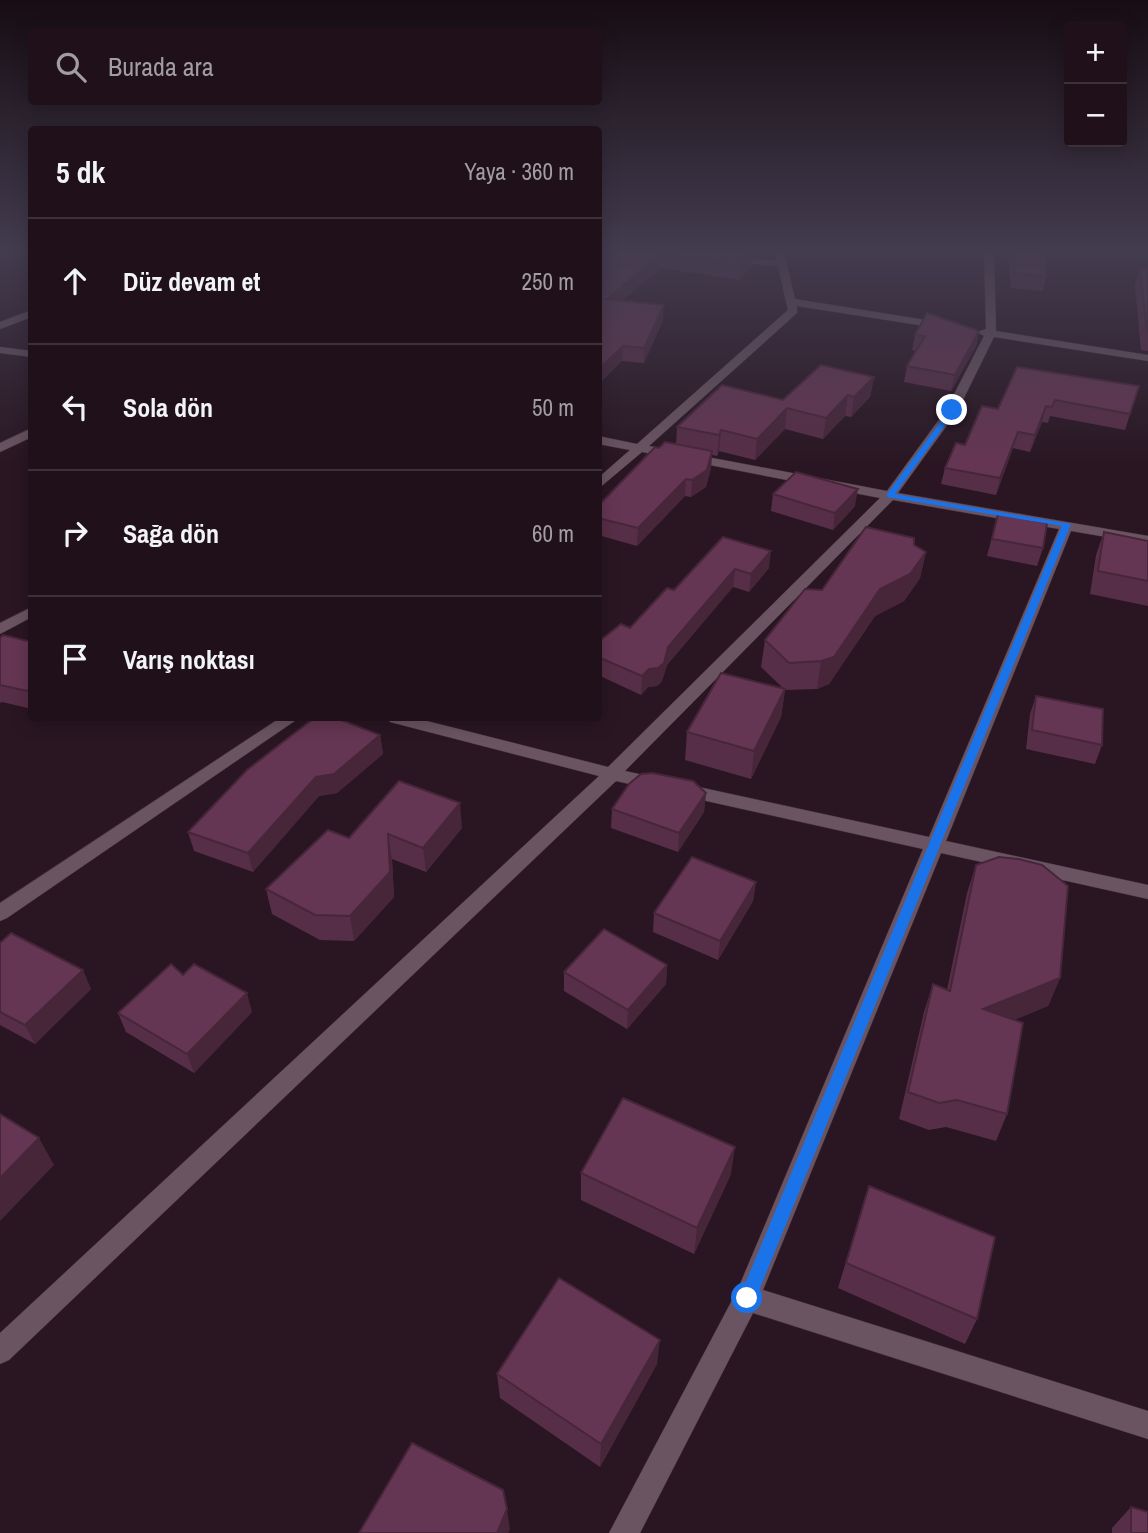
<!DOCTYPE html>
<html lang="tr">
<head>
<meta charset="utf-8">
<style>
  body { margin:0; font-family:"Archivo Narrow",sans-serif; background:#271923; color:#f1f3f6 }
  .controls { position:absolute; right:21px; top:21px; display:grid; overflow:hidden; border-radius:7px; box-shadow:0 4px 18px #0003 }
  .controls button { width:63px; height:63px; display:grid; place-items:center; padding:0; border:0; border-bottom:2px solid #3c3039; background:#1f101a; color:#f1f3f6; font:35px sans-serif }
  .stop { position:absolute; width:21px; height:21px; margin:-16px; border:5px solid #1a73e8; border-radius:50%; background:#fff }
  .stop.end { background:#1a73e8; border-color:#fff; box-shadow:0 2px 7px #0008 }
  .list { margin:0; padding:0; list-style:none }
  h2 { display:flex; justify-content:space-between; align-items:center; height:91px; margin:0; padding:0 28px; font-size:30px }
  h2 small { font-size:23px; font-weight:400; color:#a19da2 }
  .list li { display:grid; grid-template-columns:46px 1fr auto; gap:21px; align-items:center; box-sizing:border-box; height:126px; padding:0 28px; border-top:2px solid #3c3039 }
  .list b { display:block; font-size:26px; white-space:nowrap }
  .list em { font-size:23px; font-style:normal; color:#a19da2 }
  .icon { flex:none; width:38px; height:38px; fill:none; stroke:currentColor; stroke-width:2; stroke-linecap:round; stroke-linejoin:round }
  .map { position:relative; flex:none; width:1148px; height:1533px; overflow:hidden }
  .search { position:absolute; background:#1f101a; box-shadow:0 4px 18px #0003; left:28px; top:28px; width:574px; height:77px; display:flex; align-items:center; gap:18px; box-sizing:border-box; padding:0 24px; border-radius:7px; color:#a19da2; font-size:26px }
  .panel { position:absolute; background:#1f101a; box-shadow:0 4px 18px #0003; left:28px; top:126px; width:574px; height:595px; border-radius:7px }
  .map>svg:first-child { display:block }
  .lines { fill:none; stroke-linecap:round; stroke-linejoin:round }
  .minor-casing { stroke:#43313c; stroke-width:1 }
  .minor { fill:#6a5461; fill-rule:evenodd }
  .wall { fill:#572e47 }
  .shaded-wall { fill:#47263a }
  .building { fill:#653653; stroke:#47263a; stroke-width:2 }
  .route { fill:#1a73e8 }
</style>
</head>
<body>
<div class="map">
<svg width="1148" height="1533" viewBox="0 0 1148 1533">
  <rect width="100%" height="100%" fill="#291622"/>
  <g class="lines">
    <defs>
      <g id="minor">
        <path d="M0,248H10L0,254Z"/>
        <path d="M773,248H783L795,299L944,323L949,326L944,329L797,306V313L649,446L887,491L946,410L984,336L977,332L986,329L984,248H994L996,331L1148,355V361L994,337L958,410L898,493L1148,536V544L1071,531L946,841L1148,885V899L941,853L763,1290L1148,1411V1439L753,1313L640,1533H609L738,1289L923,849L616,781L9,1360L0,1364V1333L599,776L390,722L388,718H415L608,767L880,498L642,452L598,489V478L630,450L598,444V436L637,444L788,310L778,266L731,262L726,259L731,256L776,261ZM893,500L1059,529L929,837L625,771Z"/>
        <path d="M32,310V317L0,329V322Z"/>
        <path d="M0,347L32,351V357L0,353Z"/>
        <path d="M32,428V437L0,452V443Z"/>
        <path d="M32,607V617L0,634V623Z"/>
        <path d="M280,718H299L7,918L0,921V903Z"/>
      </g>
    </defs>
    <use href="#minor" class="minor-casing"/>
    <use href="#minor" class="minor"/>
  </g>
  <g class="wall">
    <path d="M602,248H763V253L760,257L753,256L752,266L739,280L661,268L622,300L663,320L644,363L622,361Z"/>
    <path d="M1007,248H1045L1046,277L1043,291L1011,288Z"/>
    <path d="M1140,269H1148V351L1141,350L1135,286Z"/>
    <path d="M979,331L976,346L951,391L904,382L907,366L916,351L912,350L915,335Z"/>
    <path d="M874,377L870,397L851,417L845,416L823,439L785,429L755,460L719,451L717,456L712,455L711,468L706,487L691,497L685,496L637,546L598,535V506L659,448L676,444L677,427Z"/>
    <path d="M1139,386L1125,430L1050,416L1048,423L1042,422L1030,452L1013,448L996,495L941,484L945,468L998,409Z"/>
    <path d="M773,494L855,506L833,530L771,511Z"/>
    <path d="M998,514L1043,548L1037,566L987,556Z"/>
    <path d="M1104,532L1148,541V606L1090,594L1096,555Z"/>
    <path d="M723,537L769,568L749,592L733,587L667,665L662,681L657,686L648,687L641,695L598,675V642L630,628L674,590Z"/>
    <path d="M914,545L926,552L920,578L904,601L875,616L829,684L817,689L785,690L781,717L751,779L685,760L687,732L784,689L761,667L765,640L822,590Z"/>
    <path d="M0,638L32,642V709L2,702L0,703Z"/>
    <path d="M1036,696L1102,745L1095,764L1026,749L1030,714Z"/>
    <path d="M449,718H463L458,721Z"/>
    <path d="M380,735L383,754L337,793L319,796L253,872L194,851L188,832Z"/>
    <path d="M706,793L704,812L678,852L611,828L612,809Z"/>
    <path d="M462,828L426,872L392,859L394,897L354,941L320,940L272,914L266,889L349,838Z"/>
    <path d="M976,865L1060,978L1048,1006L1014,1020L1007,1114L996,1141L946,1127L929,1130L899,1119L924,1012L933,984L947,990L967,893Z"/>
    <path d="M756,882L753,901L718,960L653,932L654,913Z"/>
    <path d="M0,943L91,989L35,1044L0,1025Z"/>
    <path d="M667,965L666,984L627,1029L564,991V972Z"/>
    <path d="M183,975L252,1012L194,1073L126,1032L118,1013Z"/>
    <path d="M581,1173L731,1174L694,1254L581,1200Z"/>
    <path d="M869,1186L977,1319L965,1344L838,1288Z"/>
    <path d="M657,1364L600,1467L500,1398L497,1374Z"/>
    <path d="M1131,1507L1148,1533H1112V1528Z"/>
  </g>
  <g class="shaded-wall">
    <path d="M761,248H763V253L760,257Z"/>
    <path d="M753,252L752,266L739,280L740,266Z"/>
    <path d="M661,254V268L607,313V299Z"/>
    <path d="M664,305L663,320L644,363V348Z"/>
    <path d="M979,331L976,346L951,391L955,375Z"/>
    <path d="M623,346L622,361L598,385V370Z"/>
    <path d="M874,377L870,397L851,417L854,397Z"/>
    <path d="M848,395L845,416L823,439L826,418Z"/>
    <path d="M1046,406L1042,422L1030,452L1035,435Z"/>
    <path d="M787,408L785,429L755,460L757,439Z"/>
    <path d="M721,430L719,451L717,456L719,435Z"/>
    <path d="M1018,432L1013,448L996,495L1000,478Z"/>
    <path d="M712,451L711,468L706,487L691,497L692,480Z"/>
    <path d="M686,479L685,496L637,546L638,528Z"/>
    <path d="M858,489L855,506L833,530L835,513Z"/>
    <path d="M771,551L769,568L749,592L751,574Z"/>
    <path d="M926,552L920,578L904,601L875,616L829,684L817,689L821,661L880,589Z"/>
    <path d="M735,569L733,587L667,665L662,681L657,686L648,687L641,695L642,676Z"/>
    <path d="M32,687V702L27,691Z"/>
    <path d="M785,689L781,717L751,779L754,751Z"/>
    <path d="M380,735L383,754L337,793L319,796L253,872L248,853L316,777Z"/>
    <path d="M706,793L704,812L678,852L679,833Z"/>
    <path d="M460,803L462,828L426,872L423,848Z"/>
    <path d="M388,834L392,859L394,897L354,941L350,916Z"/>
    <path d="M756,882L753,901L718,960L720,941Z"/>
    <path d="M667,965L666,984L627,1029L628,1010Z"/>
    <path d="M83,970L91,989L35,1044L25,1025Z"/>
    <path d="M1060,978L1048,1006L972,1037L983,1009Z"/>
    <path d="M247,993L252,1012L194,1073L187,1054Z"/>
    <path d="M39,1138L54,1165L0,1221V1178Z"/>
    <path d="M735,1147L731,1174L694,1254L697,1228Z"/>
    <path d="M660,1340L657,1364L600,1467L601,1444Z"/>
    <path d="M507,1509L510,1530L508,1533H497Z"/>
  </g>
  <g class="building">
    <path d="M602,248H723L753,252L740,266L661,254L607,299L664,305L644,348L623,346L598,370V250Z"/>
    <path d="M1012,248H1045L1046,277L1015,273Z"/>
    <path d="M1140,269H1148V332L1147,331Z"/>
    <path d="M927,313L979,331L955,375L907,366L925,336L915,335Z"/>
    <path d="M821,365L874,377L854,397L848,395L826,418L787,408L757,439L721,430L719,435L677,427L722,385L783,400Z"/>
    <path d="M1017,367L1139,386L1130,414L1055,400L1052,407L1046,406L1035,435L1018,432L1000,478L945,468L956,443L965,445L982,406L998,409Z"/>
    <path d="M665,442L712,451L707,470L692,480L686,479L638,528L598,518V506L655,447L659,448Z"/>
    <path d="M796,472L858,489L835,513L773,494Z"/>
    <path d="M998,514L1047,523L1043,548L992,539Z"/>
    <path d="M866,527L914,538V545L926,552L910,574L880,589L834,657L821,661L789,663L765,640L805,589L822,590Z"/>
    <path d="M1104,532L1148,541V581L1098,571Z"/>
    <path d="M723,537L771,551L751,574L735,569L668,647L664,663L658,668L649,669L642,676L598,657V642L621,624L630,628L667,588L674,590Z"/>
    <path d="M3,635L32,642V687L27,691L0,685V638Z"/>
    <path d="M721,673L785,689L754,751L687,732Z"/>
    <path d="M1036,696L1103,709L1102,745L1032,730Z"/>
    <path d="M314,718H336L380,735L334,774L316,777L248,853L188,832L247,770Z"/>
    <path d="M652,773L693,781L706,793L679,833L612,809L629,784L641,774Z"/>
    <path d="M399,781L460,803L423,848L388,834L390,872L350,916L315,915L266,889L328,830L349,838Z"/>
    <path d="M692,857L756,882L720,941L654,913Z"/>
    <path d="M999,857L1019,859L1042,865L1068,886L1060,978L983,1009L1023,1023L1007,1114L957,1100L939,1103L908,1092L933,984L950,991L976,865Z"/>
    <path d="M604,929L667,965L628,1010L564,972Z"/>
    <path d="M11,933L83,970L25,1025L0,1012V943Z"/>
    <path d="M171,964L183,975L194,964L247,993L187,1054L118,1013Z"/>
    <path d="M623,1098L735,1147L697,1228L581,1173Z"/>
    <path d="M0,1114L39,1138L0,1178Z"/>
    <path d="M869,1186L995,1237L977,1319L846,1263Z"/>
    <path d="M559,1278L660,1340L601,1444L497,1374Z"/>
    <path d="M412,1443L503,1490L507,1509L497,1533H359Z"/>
    <path d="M1131,1507L1148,1512V1533H1131Z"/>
  </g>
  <linearGradient id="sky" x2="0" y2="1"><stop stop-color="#170c13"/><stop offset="0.54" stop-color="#433c4f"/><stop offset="1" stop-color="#433c4f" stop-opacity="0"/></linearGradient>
  <rect width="1148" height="463" fill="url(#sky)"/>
  <path class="route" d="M950,409L956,410L895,494L1071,524L756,1298L753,1304L747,1306L741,1304L739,1298L1062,526L887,497V494Z"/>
</svg>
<div class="controls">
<button>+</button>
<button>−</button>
</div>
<div class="stop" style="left:747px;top:1298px"></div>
<div class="stop end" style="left:952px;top:410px"></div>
<div class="search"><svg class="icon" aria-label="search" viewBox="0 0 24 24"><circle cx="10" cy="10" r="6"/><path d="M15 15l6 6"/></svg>Burada ara</div>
<section class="panel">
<h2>5 dk<small>Yaya · 360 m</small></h2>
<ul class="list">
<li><svg class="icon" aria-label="ahead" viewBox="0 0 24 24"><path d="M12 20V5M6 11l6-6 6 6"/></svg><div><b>Düz devam et</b></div><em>250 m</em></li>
<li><svg class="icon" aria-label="left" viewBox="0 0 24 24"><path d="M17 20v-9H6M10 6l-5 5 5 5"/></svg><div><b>Sola dön</b></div><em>50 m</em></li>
<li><svg class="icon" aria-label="right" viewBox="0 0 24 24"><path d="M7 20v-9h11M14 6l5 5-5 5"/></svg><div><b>Sağa dön</b></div><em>60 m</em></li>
<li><svg class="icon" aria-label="arrive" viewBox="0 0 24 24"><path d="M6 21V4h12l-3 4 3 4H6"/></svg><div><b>Varış noktası</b></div></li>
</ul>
</section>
</div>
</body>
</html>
